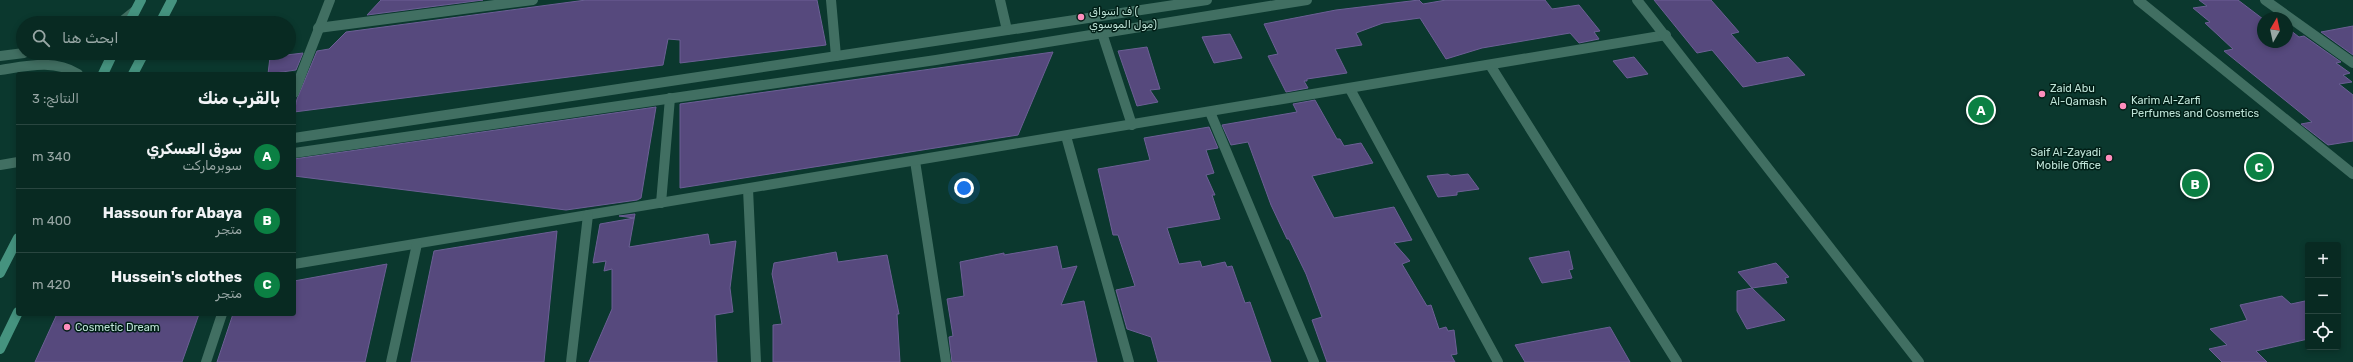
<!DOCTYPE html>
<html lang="ar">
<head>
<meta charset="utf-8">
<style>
  body { margin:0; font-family:Rubik,Vazirmatn,sans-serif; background:#11322a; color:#f1f3f6; direction:rtl }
  .controls { position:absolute; right:12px; bottom:12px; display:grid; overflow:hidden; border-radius:4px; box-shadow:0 2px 6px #0003 }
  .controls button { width:36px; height:36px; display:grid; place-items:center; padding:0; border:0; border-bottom:1px solid #294640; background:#082a22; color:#f1f3f6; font:20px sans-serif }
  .compass { position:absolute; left:2257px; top:12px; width:36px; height:36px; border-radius:50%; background:#082a22; box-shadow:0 2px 6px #0003; rotate:9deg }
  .you { position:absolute; left:964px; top:188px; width:14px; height:14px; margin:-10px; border:3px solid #fff; border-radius:50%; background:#1a73e8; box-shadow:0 0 0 6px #1a73e833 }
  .badge { display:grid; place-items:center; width:26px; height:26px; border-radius:50%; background:#0b8043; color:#fff; font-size:13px; font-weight:700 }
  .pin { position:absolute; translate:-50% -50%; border:2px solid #fff; box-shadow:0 1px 4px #0006 }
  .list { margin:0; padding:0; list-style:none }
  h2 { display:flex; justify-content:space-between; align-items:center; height:52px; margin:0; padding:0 16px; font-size:17px }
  h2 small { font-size:13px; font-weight:400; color:#98a7a5 }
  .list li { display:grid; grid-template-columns:26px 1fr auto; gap:12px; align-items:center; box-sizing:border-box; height:64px; padding:0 16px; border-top:1px solid #294640 }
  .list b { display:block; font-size:15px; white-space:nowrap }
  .list p { margin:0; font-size:13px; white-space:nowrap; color:#98a7a5 }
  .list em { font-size:13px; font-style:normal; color:#98a7a5 }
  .icon { flex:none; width:22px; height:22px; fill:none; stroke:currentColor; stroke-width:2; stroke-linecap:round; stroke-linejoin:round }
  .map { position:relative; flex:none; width:2353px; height:362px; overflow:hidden; direction:ltr }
  .search { position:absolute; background:#082a22; box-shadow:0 2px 6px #0003; left:16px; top:16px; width:280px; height:44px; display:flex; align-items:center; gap:10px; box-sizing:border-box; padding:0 14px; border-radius:22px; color:#98a7a5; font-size:15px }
  .panel { position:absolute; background:#082a22; box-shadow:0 2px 6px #0003; left:16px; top:72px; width:280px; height:244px; border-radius:4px; direction:rtl }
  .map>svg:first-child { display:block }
  .building { fill:#56497d; stroke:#6c5f95 }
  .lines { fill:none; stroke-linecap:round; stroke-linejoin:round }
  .minor { stroke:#416f62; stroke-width:10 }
  .tertiary { stroke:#416f62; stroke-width:10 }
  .secondary { stroke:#45937f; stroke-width:10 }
  .poi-dot { fill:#fe8ebd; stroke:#001e16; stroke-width:1.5 }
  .labels { text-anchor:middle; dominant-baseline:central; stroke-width:3; stroke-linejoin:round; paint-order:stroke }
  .poi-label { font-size:11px; fill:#bee3d7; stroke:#001e16; text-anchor:start }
</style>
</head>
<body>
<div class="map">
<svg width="2353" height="362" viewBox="0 0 2353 362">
  <rect width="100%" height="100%" fill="#0b382e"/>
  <g class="building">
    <path d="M381,0H483L367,15Z"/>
    <path d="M586,0H817L826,45L680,63V40L668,39L663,65L294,112L297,99L317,51L329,49L346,32Z"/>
    <path d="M1419,0L1423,4L1446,0H1545L1552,9L1579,5L1600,31L1594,32L1599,39L1579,43L1570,33L1482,48L1446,59L1420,18L1383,23L1356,33L1362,45L1335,49L1347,73L1307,79V81H1304L1308,88L1286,92L1268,56L1278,54L1264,24L1336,10Z"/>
    <path d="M1654,0H1711L1739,32L1731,34L1757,63L1788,57L1805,75L1743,87L1712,50L1697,53Z"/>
    <path d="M2199,0H2238L2263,19V42H2287V31L2290,30L2299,37L2304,36L2341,62L2336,63L2350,73L2343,75L2352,82L2339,84L2353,95V141L2328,145L2301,124L2312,122L2224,51L2233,49L2205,23L2210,22L2193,8L2207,6Z"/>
    <path d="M2353,26V55L2321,32Z"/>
    <path d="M1230,34L1242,58L1214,63L1202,37Z"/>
    <path d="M1147,47L1160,89L1150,90L1158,102L1137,106L1118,51Z"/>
    <path d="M1053,52L1018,135L680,188V104Z"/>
    <path d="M303,53L296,70L268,74L270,57Z"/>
    <path d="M1634,57L1648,74L1627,78L1613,61Z"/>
    <path d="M1315,100L1337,139H1340L1344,146L1361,143L1373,163L1312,176L1334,218L1394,207L1412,240L1394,243L1410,261L1402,264L1427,306L1431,305L1439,329L1446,327L1448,331L1454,330L1457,354L1451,355L1455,362H1327L1312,320L1322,317L1306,274L1289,239H1287L1271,205L1248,142L1231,145L1222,125L1297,112L1293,104Z"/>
    <path d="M656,107L641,198L637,200L566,210L294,176V159Z"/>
    <path d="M1209,127L1218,148L1206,150L1214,173L1206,175L1215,195H1212L1220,219L1167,228L1179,264L1200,261L1202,267L1225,262L1227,267L1232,266L1245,303L1250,302L1271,362H1158L1151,337L1127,329L1116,290L1135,286L1118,235H1113L1098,169L1150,160L1144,138Z"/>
    <path d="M1448,174L1451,176L1468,174L1479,189L1457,192V195L1438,197L1427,176Z"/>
    <path d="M635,214L629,247L708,234L710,245L736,241L730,288L733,312L715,315L717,362H589L612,309V269L604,271L606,261L593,263L600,224L634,218L619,216Z"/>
    <path d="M557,231L544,362H411L434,251Z"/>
    <path d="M1057,246L1062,269L1077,266L1061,305L1084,301L1097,362H952L949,337L953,336L947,299L964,296L960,262L1004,253V255Z"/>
    <path d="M1569,251L1573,269L1569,270L1572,278L1542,283L1529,258Z"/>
    <path d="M836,252L838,262L887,255L899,314H897L900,362H773V325L782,324L772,274L774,263Z"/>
    <path d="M1776,263L1789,277L1785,278L1787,283L1752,288L1738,272Z"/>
    <path d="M387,264L365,362H217L233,314H294V281Z"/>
    <path d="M1752,288L1785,320L1747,329L1737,311V291Z"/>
    <path d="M2282,296L2291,304L2305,301L2308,303V339L2256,351L2267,362H2222L2209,349L2227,345L2210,329L2247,320L2240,305Z"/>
    <path d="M57,314H199L182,362H35Z"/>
    <path d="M1610,327L1630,362H1525L1515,345Z"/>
  </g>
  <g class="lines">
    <g class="minor">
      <path d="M831,0L836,56"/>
      <path d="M1000,0L1007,30"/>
      <path d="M2138,0L2353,174"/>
      <path d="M2265,0L2353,63"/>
      <path d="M318,28L533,0"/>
      <path d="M1102,33L1132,125"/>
      <path d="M1490,65L1677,362"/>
      <path d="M1350,89L1498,362"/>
      <path d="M294,93L330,0"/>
      <path d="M1210,112L1314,362"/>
      <path d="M1066,136L1129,362"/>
      <path d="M915,161L946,362"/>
      <path d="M0,165L18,162"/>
      <path d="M748,189L756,362"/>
      <path d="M661,203L670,98"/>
      <path d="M294,264L1666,35"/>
      <path d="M206,362L222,314"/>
      <path d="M391,362L417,244"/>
      <path d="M571,362L588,215"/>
    </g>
    <g class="tertiary">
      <path d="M1637,0L1919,362"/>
      <path d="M120,23L135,11"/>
      <path d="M0,56L24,53"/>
      <path d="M0,70C27,66 54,59 78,74"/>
      <path d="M294,138L1207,0"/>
      <path d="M294,153L936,60L1307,0"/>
    </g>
    <g class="secondary">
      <path d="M129,23L141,0"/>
      <path d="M160,23L172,0"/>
      <path d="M103,74L113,53"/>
      <path d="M133,74L144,53"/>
      <path d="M0,273L18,238"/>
      <path d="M0,349L18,312"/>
    </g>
  </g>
  <g class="poi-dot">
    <circle cx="1081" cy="17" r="4"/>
    <circle cx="2042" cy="94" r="4"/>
    <circle cx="2123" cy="106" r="4"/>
    <circle cx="2109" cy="158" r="4"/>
    <circle cx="67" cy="327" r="4"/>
  </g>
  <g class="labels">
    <g class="poi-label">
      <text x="1089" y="11">ف اسواق (<tspan x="1089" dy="13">مول الموسوي)</tspan></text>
      <text x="2050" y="88">Zaid Abu<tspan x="2050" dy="13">Al-Qamash</tspan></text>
      <text x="2131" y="100">Karim Al-Zarfi<tspan x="2131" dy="13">Perfumes and Cosmetics</tspan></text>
      <text x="2101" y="152" text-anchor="end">Saif Al-Zayadi<tspan x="2101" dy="13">Mobile Office</tspan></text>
      <text x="75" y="327">Cosmetic Dream</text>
    </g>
  </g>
</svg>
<div class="controls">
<button>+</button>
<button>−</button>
<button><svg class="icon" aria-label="locate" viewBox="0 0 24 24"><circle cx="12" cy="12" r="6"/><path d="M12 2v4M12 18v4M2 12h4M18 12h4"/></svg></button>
</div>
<svg class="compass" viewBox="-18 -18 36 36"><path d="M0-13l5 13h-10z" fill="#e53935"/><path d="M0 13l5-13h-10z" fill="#98a7a5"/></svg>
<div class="you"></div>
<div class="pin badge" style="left:1981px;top:110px">A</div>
<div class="pin badge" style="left:2195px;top:184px">B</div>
<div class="pin badge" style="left:2259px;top:167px">C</div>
<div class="search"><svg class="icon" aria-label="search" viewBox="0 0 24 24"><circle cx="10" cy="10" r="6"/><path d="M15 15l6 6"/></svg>ابحث هنا</div>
<section class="panel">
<h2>بالقرب منك<small>النتائج: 3</small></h2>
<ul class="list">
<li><span class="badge">A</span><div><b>سوق العسكري</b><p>سوبرماركت</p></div><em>340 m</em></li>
<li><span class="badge">B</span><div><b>Hassoun for Abaya</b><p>متجر</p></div><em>400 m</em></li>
<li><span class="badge">C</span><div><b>Hussein's clothes</b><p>متجر</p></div><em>420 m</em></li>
</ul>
</section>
</div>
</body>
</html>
